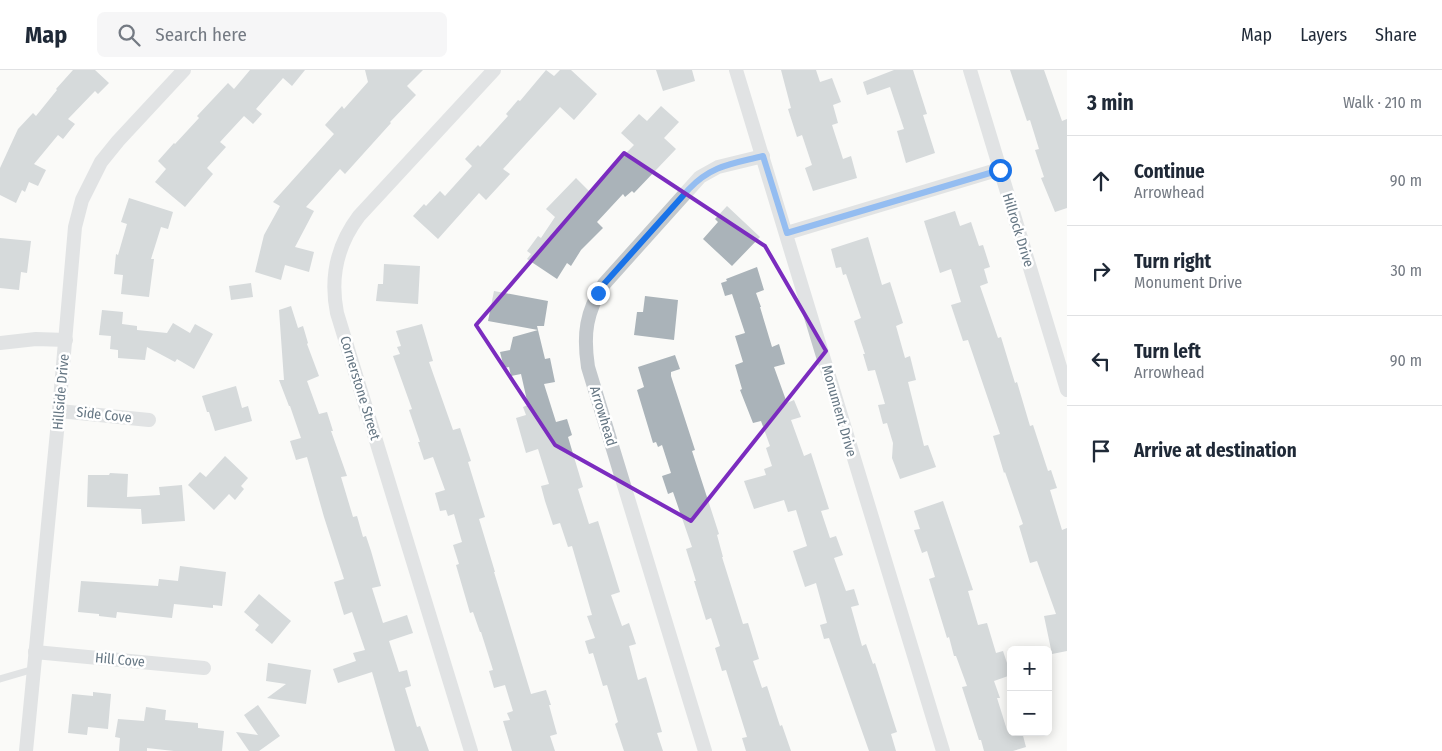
<!DOCTYPE html>
<html lang="en">
<head>
<meta charset="utf-8">
<style>
  body { margin:0; font-family:"Fira Sans Condensed",sans-serif; background:#f6f6f7; color:#1f2937 }
  .controls { position:absolute; right:15px; bottom:15px; display:grid; overflow:hidden; border-radius:8px; box-shadow:0 2px 12px #0003 }
  .controls button { width:45px; height:45px; display:grid; place-items:center; padding:0; border:0; border-bottom:1px solid #e0e1e3; background:#fff; color:#1f2937; font:25px sans-serif }
  .stop { position:absolute; width:15px; height:15px; margin:-11px; border:4px solid #1a73e8; border-radius:50%; background:#fff }
  .stop.end { background:#1a73e8; border-color:#fff; box-shadow:0 1px 5px #0008 }
  .list { margin:0; padding:0; list-style:none }
  h2 { display:flex; justify-content:space-between; align-items:center; height:65px; margin:0; padding:0 20px; font-size:21px }
  h2 small { font-size:16px; font-weight:400; color:#747a83 }
  .list li { display:grid; grid-template-columns:32px 1fr auto; gap:15px; align-items:center; box-sizing:border-box; height:90px; padding:0 20px; border-top:1px solid #e0e1e3 }
  .list b { display:block; font-size:19px; white-space:nowrap }
  .list p { margin:0; font-size:16px; white-space:nowrap; color:#747a83 }
  .list em { font-size:16px; font-style:normal; color:#747a83 }
  .icon { flex:none; width:28px; height:28px; fill:none; stroke:currentColor; stroke-width:2; stroke-linecap:round; stroke-linejoin:round }
  .map { position:relative; flex:none; width:1067px; height:681px; overflow:hidden }
  header { display:flex; align-items:center; gap:30px; box-sizing:border-box; height:70px; padding:0 25px; background:#fff; border-bottom:1px solid #e0e1e3 }
  header strong { font-size:24px }
  nav { display:flex; gap:28px; margin-inline-start:auto; font-size:18px }
  .search { width:350px; height:45px; background:#f6f6f7; display:flex; align-items:center; gap:12px; box-sizing:border-box; padding:0 18px; border-radius:8px; color:#747a83; font-size:19px }
  main { display:flex }
  aside { flex:1; background:#fff }
  .map>svg:first-child { display:block }
  .building { fill:#aab3b9 }
  .lines { fill:none; stroke-linecap:round; stroke-linejoin:round }
  .service { stroke:#c3c8cc; stroke-width:7 }
  .minor { stroke:#c3c8cc; stroke-width:14 }
  .route { stroke:#1a73e8; stroke-width:6 }
  .marked { fill:none; stroke:#7b2cbf; stroke-width:4; stroke-linejoin:round }
  .labels { text-anchor:middle; dominant-baseline:central; stroke-width:5; stroke-linejoin:round; paint-order:stroke }
  .street-label { font-size:14px; fill:#657683; stroke:#fff }
</style>
</head>
<body>
<header>
<strong>Map</strong>
<div class="search"><svg class="icon" aria-label="search" viewBox="0 0 24 24"><circle cx="10" cy="10" r="6"/><path d="M15 15l6 6"/></svg>Search here</div>
<nav><a>Map</a><a>Layers</a><a>Share</a></nav>
</header>
<main>
<div class="map">
<svg width="1067" height="681" viewBox="0 0 1067 681">
  <rect width="100%" height="100%" fill="#fafaf8"/>
  <g class="building">
    <path d="M73,0H95L109,13L98,24L95,21L68,49L75,54L63,69L58,65L34,94L46,100L38,116L29,112L25,122L22,120L16,133L0,125V98L18,59L33,43L36,46L57,20L56,19Z"/>
    <path d="M250,0H305L292,16L283,8L256,39L262,44L253,54L244,46L220,72L226,77L207,98L213,104L185,137L155,112L166,99L158,91L174,73L175,74L199,48L197,46L228,13L234,19Z"/>
    <path d="M365,0H423L407,16L416,25L390,52L391,53L345,104L340,99L306,137L314,141L295,177L314,182L309,202L285,195L281,210L255,202L264,165L280,136L273,132L334,64L325,55L342,36L344,39L368,12Z"/>
    <path d="M546,0L554,6L560,0H571L597,24L574,50L560,37L503,99L510,104L486,130L479,123L438,169L413,146L424,134L426,136L440,121L445,126L472,96L465,89L478,75L480,77L508,46L506,44L518,30L520,31Z"/>
    <path d="M656,0H692L695,11L663,21Z"/>
    <path d="M781,0H816L820,12L832,8L841,32L833,35L838,53L832,55L843,89L851,86L857,108L813,121L805,98L812,95L802,65L797,67L788,39L791,38Z"/>
    <path d="M894,0H913L927,44L923,45L935,83L906,93L897,61L904,59L890,17L867,25L863,12Z"/>
    <path d="M1010,0H1044L1062,51L1067,49V138L1055,142L1041,108L1044,107L1035,80L1039,79L1030,50L1027,51Z"/>
    <path d="M661,36L679,52L664,68L676,79L634,123L632,121L625,127L623,124L597,152L603,158L581,180L571,196L567,193L557,209L527,189L531,184L527,181L538,166L541,168L555,147L546,139L576,108L589,121L634,75L621,63L639,44L647,51Z"/>
    <path d="M129,128L173,142L168,159L161,157L151,189H154L149,227L121,224L123,205L114,204L116,184L118,185L127,154L121,152Z"/>
    <path d="M727,136L760,167L732,196L703,169L718,152L715,149Z"/>
    <path d="M955,141L960,156L971,152L979,176L983,175L990,197L984,199L988,213L980,216L998,268L1001,267L1015,313L1017,312L1030,356L1033,355L1048,401L1051,400L1057,418L1050,420L1062,460L1067,458V581L1052,584L1044,546L1056,544L1037,491L1030,493L1019,456L1023,454L1005,402L1004,403L993,366L1000,364L968,270L963,271L951,235L961,232L951,199L940,203L924,151Z"/>
    <path d="M868,167L882,215L890,212L903,253L896,256L905,288L910,286L916,310L908,312L924,376L928,375L936,397L900,409L892,388L893,373L887,353L883,354L878,335L885,334L875,300L868,301L863,284H865L854,251L861,248L846,204L843,205L841,197L836,198L831,179Z"/>
    <path d="M0,168L31,171L27,203L21,202L19,220L0,218Z"/>
    <path d="M384,194L420,196L418,234L376,231L378,214H383Z"/>
    <path d="M757,197L764,220L756,223L761,237H760L772,277L779,274L785,294L774,297L787,333L794,330L801,347L791,350L804,386L811,383L829,439L821,441L830,468L836,466L843,485L834,488L846,521L854,519L859,535L851,537L862,576L866,574L873,594L875,593L897,662L891,664L896,681H869L829,568L824,569L820,555L827,553L816,513L805,517L793,481L807,476L796,440L788,442L784,430L754,439L744,411L766,405L764,399L772,396L766,378L770,376L761,351L753,353L740,320L742,319L735,295L743,292L735,266L745,263L732,224L725,226L721,213L727,211L726,209Z"/>
    <path d="M251,213L253,227L231,230L229,216Z"/>
    <path d="M494,221L548,231L544,256H537L538,260L488,251Z"/>
    <path d="M645,226L678,230L674,270L634,265L637,242H643Z"/>
    <path d="M291,236L298,258L303,256L308,273L307,274L319,306L307,311L319,344L327,342L333,361H331L347,406L341,407L353,447L357,446L363,467L366,466L371,481L381,516L372,518L383,553L407,545L413,563L389,571L399,602L407,600L411,616L405,618L417,657L420,656L429,681H395L372,602L338,613L333,599L356,591L353,583L365,580L352,542L344,545L334,512L344,509L324,447L307,387L296,390L290,371L301,368L290,336H289L279,310H284L279,240Z"/>
    <path d="M102,240L123,242L122,254L137,256V260L167,263L173,253L190,263L195,254L213,264L194,299L177,289L175,292L147,277L145,290L118,288V280L110,279L111,266L99,265Z"/>
    <path d="M422,254L433,291L429,292L453,360L460,358L471,391L468,392L485,447L479,449L495,502H494L531,624L546,620L551,635H549L557,664L550,666L555,681H512L503,651L510,650L507,643L513,641L505,615L494,618L489,601L493,600L481,562H480L473,542L470,543L456,495L459,494L453,475L462,472L454,444L448,446L446,440L440,441L435,423L445,420L433,387L424,390L418,372H420L409,340L412,339L393,286L400,284L397,277L401,276L396,261Z"/>
    <path d="M538,260L545,289L550,288L555,312L544,314L556,352L567,349L572,365L568,367L583,417L578,419L589,454L598,451L620,522L611,525L622,556L629,553L636,574L629,576L638,610L646,607L662,662L657,663L663,681H624L615,654L618,652L607,615L603,616L593,583L589,584L585,571L595,568L587,546L592,545L572,476L568,477L560,453L553,455L545,431L541,416L549,414L538,379L526,383L516,348L526,345L523,337L528,335L521,304L511,306L509,297L504,298L500,282L510,280L513,267Z"/>
    <path d="M675,285L680,299L671,302V306L695,380L692,381L719,464L717,465L723,487H722L743,554L748,553L759,589L753,591L762,618L767,616L780,656L782,655L791,681H746L742,668L747,667L726,600L722,601L715,578L720,576L711,548L706,550L694,511H696L686,479L692,477L673,422L668,424L662,406L671,403L662,375L658,377L656,372L653,373L637,320L644,317L638,297Z"/>
    <path d="M236,316L242,338L248,336L252,351L215,361L209,342H207L202,326Z"/>
    <path d="M225,386L248,408L241,416L244,419L235,430L229,424L214,440L188,415L200,402L206,407Z"/>
    <path d="M110,403L128,404L127,427L160,425L159,417L182,415L185,451L142,454L141,439L87,437L88,405H109Z"/>
    <path d="M943,431L973,520L968,521L978,555L987,553L996,583L1003,581L1011,605L994,611L1000,628H997L1007,660L1011,659V662H1022L1026,677L1013,681H984L981,670H979L962,617L967,616L956,586H954L949,567L947,568L929,509L935,507L927,481L922,483L914,460L920,459L914,441Z"/>
    <path d="M180,496L226,502L222,536L213,535V538L174,534L172,548L117,542L116,548L99,546V544L78,542L81,511L158,516L159,509L178,511Z"/>
    <path d="M259,524L291,551L272,574L255,560L259,555L244,542Z"/>
    <path d="M268,593L311,600L306,634L267,628L286,614L266,611Z"/>
    <path d="M93,622L111,624L108,659L88,657L87,665L68,663L72,624L93,626Z"/>
    <path d="M258,635L280,666L259,681H249L236,662L258,665L244,645Z"/>
    <path d="M146,637L166,640L165,650L198,653V658L224,661L222,681H174L147,678V681H119L120,668L115,667L118,649L144,651Z"/>
  </g>
  <g class="lines">
    <path class="service" d="M0,609L34,599"/>
    <g class="minor">
      <path d="M736,0L943,681"/>
      <path d="M970,0L1067,320"/>
      <path d="M787,163L1000,99"/>
      <path d="M0,273L36,269L66,270"/>
      <path d="M59,341L149,350"/>
      <path d="M35,582L204,598"/>
      <path d="M26,681L59,341L75,157L82,130L101,92L118,71L184,0"/>
      <path d="M471,681L337,243C330,208 337,175 359,146L494,0"/>
      <path d="M705,681L588,297C583,264 586,242 604,214L700,107L718,97L763,86"/>
    </g>
  </g>
  <g class="lines">
    <path class="route" d="M598,223L604,214L689,119C712,95 732,94 763,86L787,163L1000,100"/>
  </g>
  <path d="M0 0H1067V681H0ZM624,83L765,176L826,281L691,451L555,375L476,255Z" fill="#fafaf8" fill-opacity=".55" fill-rule="evenodd"/>
  <path class="marked" d="M624,83L765,176L826,281L691,451L555,375L476,255Z"/>
  <g class="labels">
    <g class="street-label">
      <text transform="translate(1018 160) rotate(73)">Hillrock Drive</text>
      <text transform="translate(360 318) rotate(73)">Cornerstone Street</text>
      <text transform="translate(61 322) rotate(-85)">Hillside Drive</text>
      <text transform="translate(839 341) rotate(74)">Monument Drive</text>
      <text transform="translate(104 345) rotate(6)">Side Cove</text>
      <text transform="translate(603 346) rotate(73)">Arrowhead</text>
      <text transform="translate(120 590) rotate(5)">Hill Cove</text>
    </g>
  </g>
</svg>
<div class="controls">
<button>+</button>
<button>−</button>
</div>
<div class="stop" style="left:1000px;top:100px"></div>
<div class="stop end" style="left:598px;top:223px"></div>
</div>
<aside>
<h2>3 min<small>Walk · 210 m</small></h2>
<ul class="list">
<li><svg class="icon" aria-label="ahead" viewBox="0 0 24 24"><path d="M12 20V5M6 11l6-6 6 6"/></svg><div><b>Continue</b><p>Arrowhead</p></div><em>90 m</em></li>
<li><svg class="icon" aria-label="right" viewBox="0 0 24 24"><path d="M7 20v-9h11M14 6l5 5-5 5"/></svg><div><b>Turn right</b><p>Monument Drive</p></div><em>30 m</em></li>
<li><svg class="icon" aria-label="left" viewBox="0 0 24 24"><path d="M17 20v-9H6M10 6l-5 5 5 5"/></svg><div><b>Turn left</b><p>Arrowhead</p></div><em>90 m</em></li>
<li><svg class="icon" aria-label="arrive" viewBox="0 0 24 24"><path d="M6 21V4h12l-3 4 3 4H6"/></svg><div><b>Arrive at destination</b></div></li>
</ul>
</aside>
</main>
</body>
</html>
